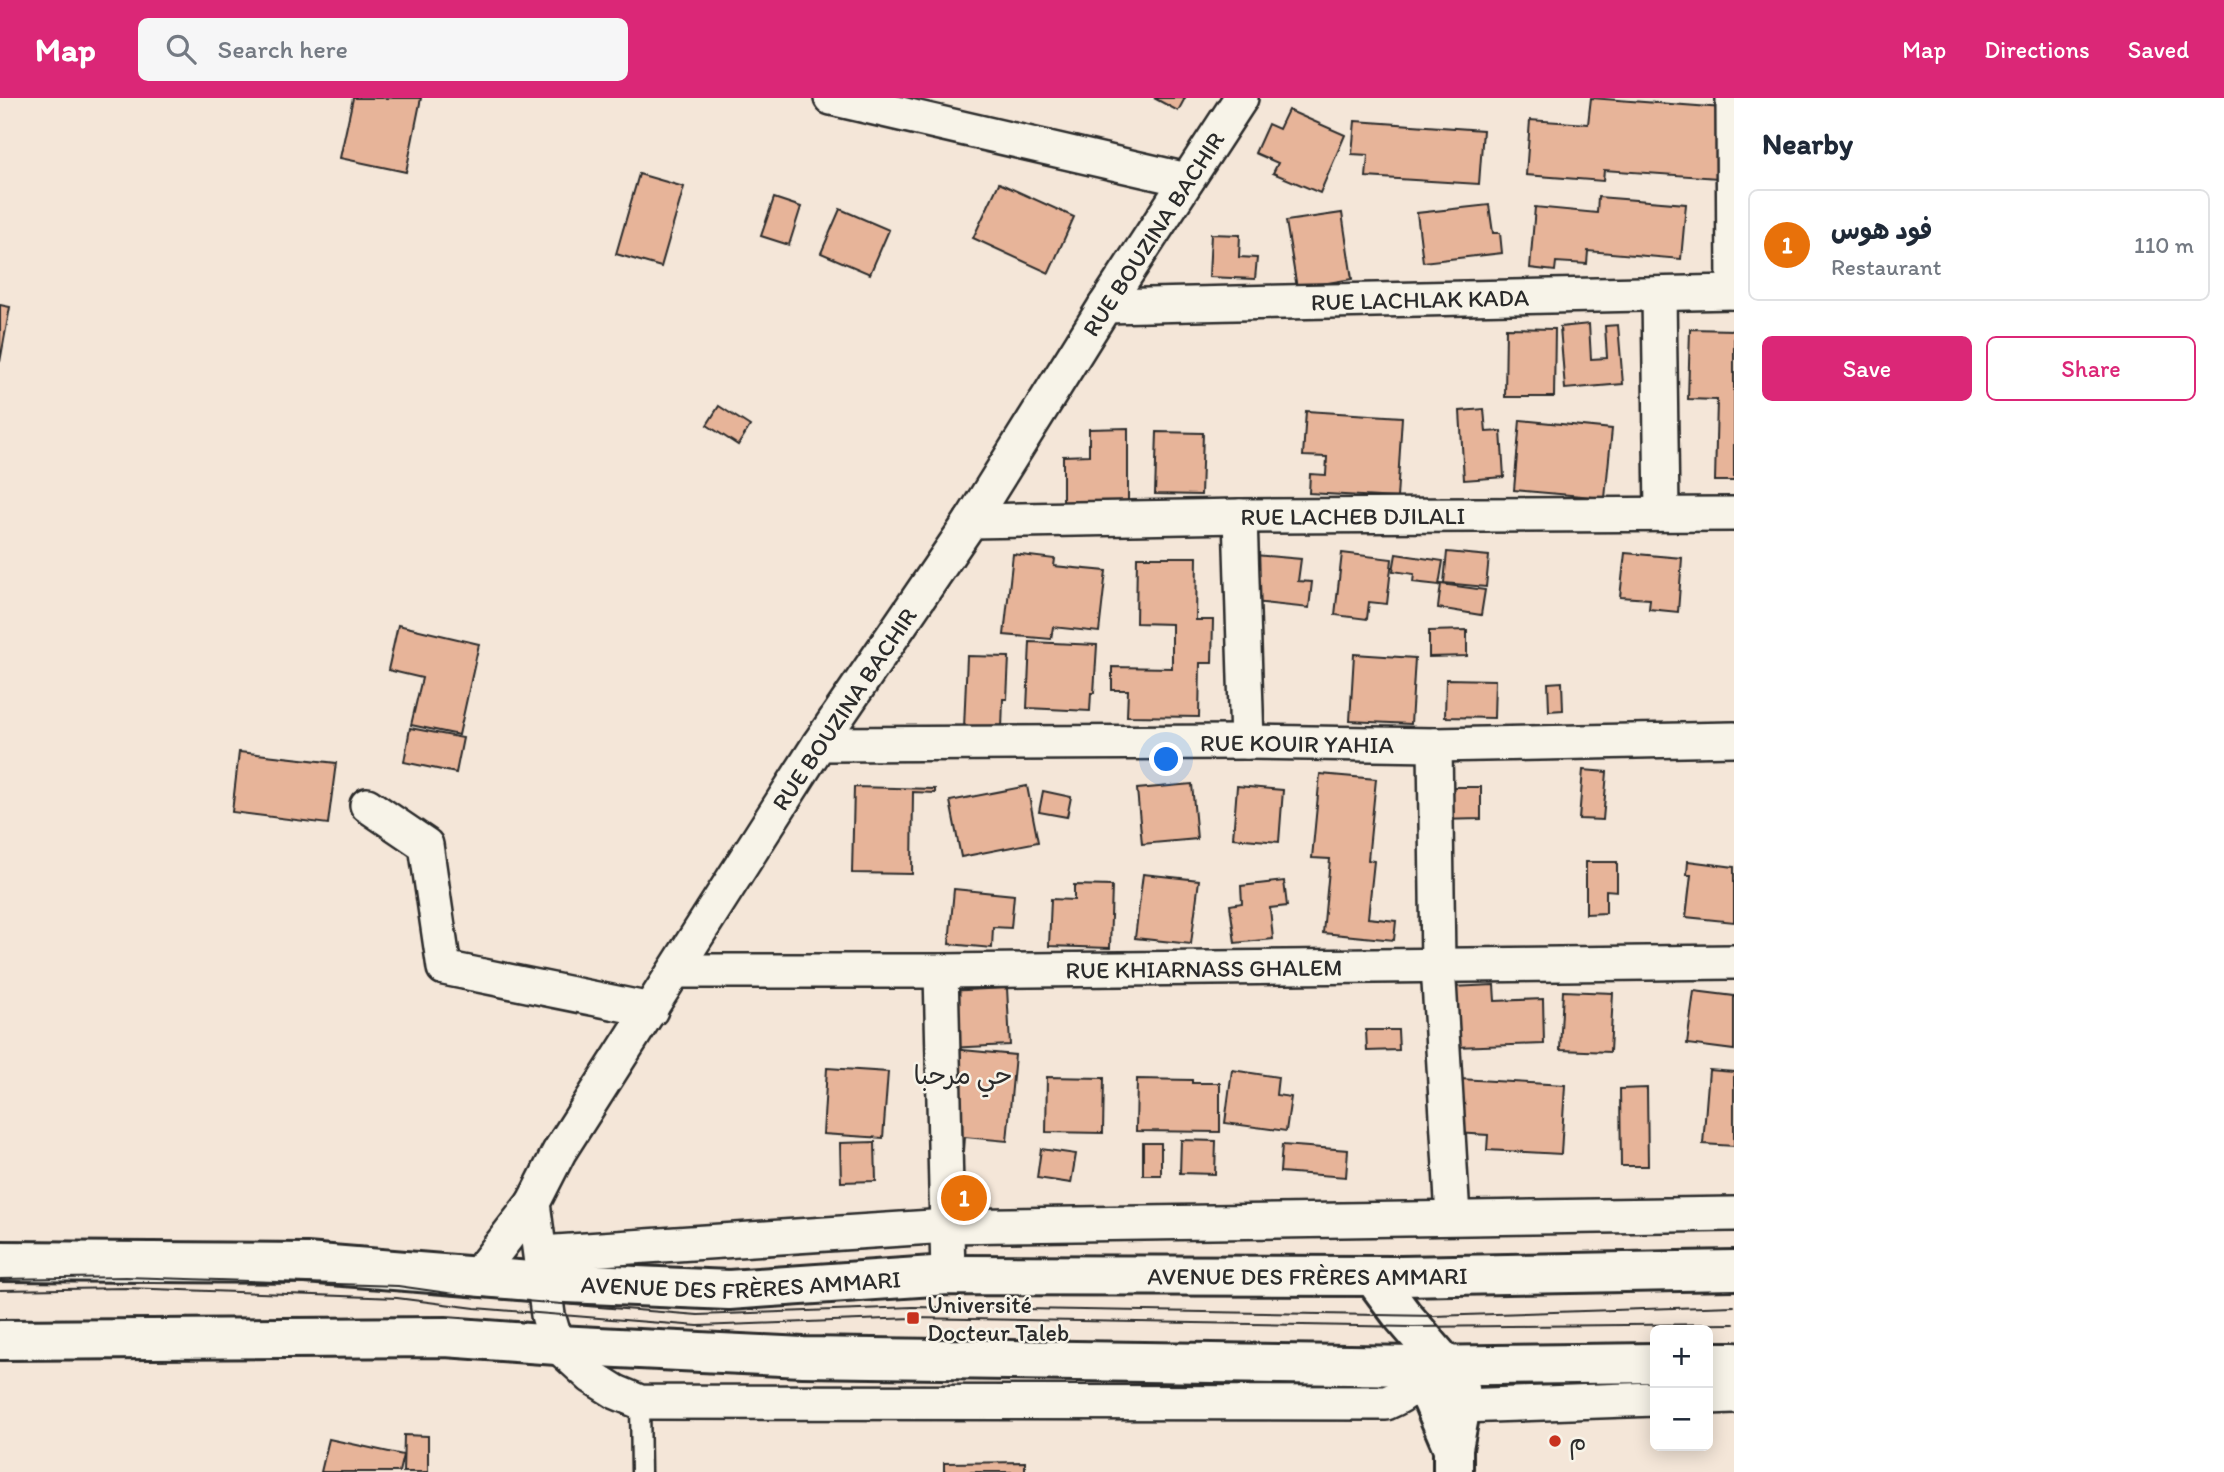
<!DOCTYPE html>
<html lang="en">
<head>
<meta charset="utf-8">
<style>
  body { margin:0; font-family:Itim,"Playpen Sans Arabic",sans-serif; background:#f6f6f7; color:#1f2937 }
  .controls { position:absolute; right:21px; bottom:21px; display:grid; overflow:hidden; border-radius:10px; box-shadow:0 4px 18px #0003 }
  .controls button { width:63px; height:63px; display:grid; place-items:center; padding:0; border:0; border-bottom:2px solid #e0e1e3; background:#fff; color:#1f2937; font:35px sans-serif }
  .you { position:absolute; left:1167px; top:662px; width:24px; height:24px; margin:-18px; border:5px solid #fff; border-radius:50%; background:#1a73e8; box-shadow:0 0 0 10px #1a73e833 }
  .badge { display:grid; place-items:center; width:46px; height:46px; border-radius:50%; background:#db2777; color:#fff; font-size:23px; font-weight:700 }
  .pin { position:absolute; translate:-50% -50%; border:4px solid #fff; box-shadow:0 2px 7px #0006 }
  .list { margin:0; padding:0; list-style:none }
  h2 { display:flex; justify-content:space-between; align-items:center; height:91px; margin:0; padding:0 28px; font-size:30px }
  h2 small { font-size:23px; font-weight:400; color:#747a83 }
  .list li { display:grid; grid-template-columns:46px 1fr auto; gap:21px; align-items:center; box-sizing:border-box; height:112px; margin:0 14px 14px; padding:0 14px; border:2px solid #e0e1e3; border-radius:10px }
  .list b { display:block; font-size:26px; white-space:nowrap }
  .list p { margin:0; font-size:23px; white-space:nowrap; color:#747a83 }
  .list em { font-size:23px; font-style:normal; color:#747a83 }
  .actions { display:flex; gap:14px; padding:21px 28px }
  .actions a { flex:1; padding:16px 0; border:2px solid #db2777; border-radius:10px; text-align:center; font-size:24px; color:#db2777 }
  .actions .main { background:#db2777; color:#fff }
  .icon { flex:none; width:38px; height:38px; fill:none; stroke:currentColor; stroke-width:2; stroke-linecap:round; stroke-linejoin:round }
  .map { position:relative; flex:none; width:1734px; height:1374px; overflow:hidden }
  header { display:flex; align-items:center; gap:42px; box-sizing:border-box; height:98px; padding:0 35px; background:#db2777; color:#fff }
  header strong { font-size:33px }
  nav { display:flex; gap:38px; margin-inline-start:auto; font-size:24px }
  .search { width:490px; height:63px; background:#f6f6f7; display:flex; align-items:center; gap:18px; box-sizing:border-box; padding:0 24px; border-radius:10px; color:#747a83; font-size:26px }
  main { display:flex }
  aside { flex:1; background:#fff }
  .map>svg:first-child { display:block }
  .building { fill:#e7b499; stroke:#2b2b2b; stroke-width:2 }
  .lines { fill:none; stroke-linecap:round; stroke-linejoin:round }
  .service-casing { stroke:#2b2b2b; stroke-width:23 }
  .minor-casing { stroke:#2b2b2b; stroke-width:38 }
  .tertiary-casing { stroke:#2b2b2b; stroke-width:44 }
  .primary-casing { stroke:#2b2b2b; stroke-width:44 }
  .service { stroke:#f7f3e8; stroke-width:18 }
  .minor { stroke:#f7f3e8; stroke-width:33 }
  .tertiary { stroke:#f7f3e8; stroke-width:38 }
  .primary { stroke:#f7f3e8; stroke-width:38 }
  .tram { stroke:#2b2b2b; stroke-width:2 }
  .poi-dot { fill:#c8321e; stroke:#f7f3e8; stroke-width:2.5 }
  .labels { text-anchor:middle; dominant-baseline:central; stroke-width:5; stroke-linejoin:round; paint-order:stroke }
  .street-label { font-size:24px; fill:#2b2b2b; stroke:#f7f3e8 }
  .poi-label { font-size:24px; fill:#2b2b2b; stroke:#f7f3e8; text-anchor:start }
  .neighbourhood-label { font-size:26px; fill:#2b2b2b; stroke:#f7f3e8 }
</style>
</head>
<body>
<header>
<strong>Map</strong>
<div class="search"><svg class="icon" aria-label="search" viewBox="0 0 24 24"><circle cx="10" cy="10" r="6"/><path d="M15 15l6 6"/></svg>Search here</div>
<nav><a>Map</a><a>Directions</a><a>Saved</a></nav>
</header>
<main>
<div class="map">
<svg width="1734" height="1374" viewBox="0 0 1734 1374">
  <rect width="100%" height="100%" fill="#f4e6d8"/>
  <filter id="ink" filterUnits="userSpaceOnUse"><feTurbulence type="fractalNoise" baseFrequency=".0143" numOctaves="2"/><feDisplacementMap in="SourceGraphic" scale="14" xChannelSelector="R" yChannelSelector="G"/><feConvolveMatrix kernelMatrix="1 2 1 2 8 2 1 2 1" color-interpolation-filters="sRGB"/></filter>
  <g filter="url(#ink)">
    <g class="building">
      <path d="M353,0H421L406,74L340,60Z"/>
      <path d="M1154,0H1185L1178,13Z"/>
      <path d="M1591,0L1723,10L1718,80L1604,72L1603,83L1526,77L1530,22L1588,26Z"/>
      <path d="M1288,12L1345,37L1320,95L1273,75L1278,65L1255,55L1268,26L1279,31Z"/>
      <path d="M1355,23L1483,32L1479,86L1366,79L1368,57L1352,56Z"/>
      <path d="M639,76L684,89L661,169L616,156Z"/>
      <path d="M999,85L1074,119L1049,175L973,140Z"/>
      <path d="M1598,99L1686,106L1681,161L1588,153L1587,166L1556,164L1555,173L1530,170L1535,109L1597,115Z"/>
      <path d="M774,100L801,109L789,147L761,138Z"/>
      <path d="M1489,107L1493,135H1500L1502,155L1423,164L1417,115Z"/>
      <path d="M840,111L889,132L870,176L821,155Z"/>
      <path d="M1342,115L1352,181L1297,190L1286,123Z"/>
      <path d="M1211,136L1240,137L1239,159L1257,160L1255,181L1209,179Z"/>
      <path d="M0,207L10,209L0,264Z"/>
      <path d="M1589,226L1591,261L1607,260L1605,228L1618,227L1623,286L1565,291L1560,229Z"/>
      <path d="M1506,230L1555,231L1554,299H1505Z"/>
      <path d="M1690,231L1734,232V383H1715L1717,302L1688,301Z"/>
      <path d="M719,308L750,328L738,347L707,327Z"/>
      <path d="M1484,311L1486,334L1501,333L1504,379L1464,382L1460,313Z"/>
      <path d="M1306,313L1402,319L1397,400L1309,395L1310,376L1326,377L1327,359L1303,358Z"/>
      <path d="M1520,322L1612,331L1605,400L1514,392Z"/>
      <path d="M1128,330V404L1063,405V358L1089,357V331Z"/>
      <path d="M1157,334L1203,335L1201,397L1155,396Z"/>
      <path d="M1447,454L1489,458L1486,489L1444,485Z"/>
      <path d="M1232,455L1301,461L1298,483L1312,484L1309,510L1226,501Z"/>
      <path d="M1342,455L1392,461L1387,506L1369,504L1367,521L1335,517Z"/>
      <path d="M1625,455L1682,460L1678,514L1649,511L1650,501L1620,499Z"/>
      <path d="M1013,456L1055,461L1054,468L1106,473L1099,534L1053,529L1051,541L1004,537Z"/>
      <path d="M1396,456L1443,463L1439,487L1413,484L1414,476L1393,473Z"/>
      <path d="M1137,459H1197L1196,522H1213L1212,565H1200L1199,619L1127,618L1128,592H1112V569L1172,570V526L1136,525Z"/>
      <path d="M1441,486L1485,492L1481,517L1438,510Z"/>
      <path d="M398,527L479,546L459,637L411,627L422,580L388,572Z"/>
      <path d="M1467,532V558L1429,559V533Z"/>
      <path d="M1030,544L1097,547L1094,595H1091L1090,613L1027,610Z"/>
      <path d="M1354,556L1415,560L1411,626L1350,623Z"/>
      <path d="M967,558L1009,559L1007,601H1003L1002,631L964,630Z"/>
      <path d="M1446,581L1495,582L1494,620L1445,619Z"/>
      <path d="M1562,584L1563,612L1549,613L1548,585Z"/>
      <path d="M410,630L463,640L456,675L404,664Z"/>
      <path d="M239,654L336,665L328,726L232,714Z"/>
      <path d="M1583,672L1607,674L1603,722L1579,721Z"/>
      <path d="M1320,676L1376,681L1368,762L1374,763L1368,820L1396,823L1394,842L1323,835L1330,761L1312,760Z"/>
      <path d="M1192,686L1197,741L1142,746L1137,691Z"/>
      <path d="M1027,688L1038,744L961,759L950,703Z"/>
      <path d="M1237,688L1283,692L1279,744L1233,740Z"/>
      <path d="M854,689L935,691V695L913,694L912,776L852,775Z"/>
      <path d="M1436,689H1481V721L1437,722Z"/>
      <path d="M1043,693L1071,699L1067,719L1039,714Z"/>
      <path d="M1688,763L1734,769V824L1686,819L1691,777H1687Z"/>
      <path d="M1586,764H1617V793L1606,792V815L1586,816Z"/>
      <path d="M1143,776L1199,782L1191,846L1135,840Z"/>
      <path d="M1284,783L1287,808L1270,810L1273,841L1235,845L1230,807L1242,805L1241,788Z"/>
      <path d="M1074,787L1112,788L1110,850L1049,848L1051,801L1074,802Z"/>
      <path d="M954,791L1014,797L1011,830L993,829L992,850L949,846Z"/>
      <path d="M1494,887L1495,903L1543,901L1544,946L1454,949L1452,889Z"/>
      <path d="M1007,890L1010,947L948,950L946,893Z"/>
      <path d="M1563,893L1613,895L1610,954L1560,952Z"/>
      <path d="M1694,893L1734,898V952L1687,946Z"/>
      <path d="M1366,932H1398L1399,952L1367,953Z"/>
      <path d="M952,951L1015,957L1007,1043L965,1039L964,1053L942,1051Z"/>
      <path d="M827,970L888,974L883,1040L823,1036Z"/>
      <path d="M1232,972L1278,979L1276,997L1291,999L1286,1033L1225,1025Z"/>
      <path d="M1709,972L1734,974V1048L1703,1046Z"/>
      <path d="M1047,979L1104,980L1103,1035L1046,1034Z"/>
      <path d="M1137,981L1192,982V985H1220V1034L1136,1033Z"/>
      <path d="M1459,981L1565,987L1561,1056L1487,1052L1488,1037L1456,1035Z"/>
      <path d="M1647,990L1648,1068H1621L1620,991Z"/>
      <path d="M1181,1042L1216,1043L1215,1076L1180,1075Z"/>
      <path d="M875,1044L876,1083L841,1084L840,1045Z"/>
      <rect x="1143" y="1045" width="18" height="32"/>
      <path d="M1282,1047L1348,1052L1346,1079L1280,1074Z"/>
      <path d="M1041,1051L1076,1056L1071,1085L1037,1080Z"/>
      <path d="M404,1337L428,1338V1374H403Z"/>
      <path d="M329,1341L403,1357L399,1374H321Z"/>
      <path d="M1025,1364V1374H944V1365Z"/>
    </g>
    <g class="lines">
      <defs>
        <path id="service" d="M640,1304L641,1374"/>
        <g id="minor">
          <path d="M831,0L1187,82"/>
          <path d="M1241,0L1105,208L971,423L819,646L559,1054L533,1105L548,1217L557,1247L592,1279L616,1294L640,1304L1386,1305C1410,1295 1410,1292 1418,1268"/>
          <path d="M1733,0L1734,194"/>
          <path d="M1659,196L1662,415"/>
          <path id="s1" d="M1105,208L1734,194"/>
          <path d="M1240,418L1247,644"/>
          <path id="s2" d="M971,423L1240,418L1734,416"/>
          <path id="s3" d="M819,646L1247,644L1435,647L1734,641"/>
          <path d="M1435,647L1438,867L1453,1119"/>
          <path d="M367,707L426,747L444,870L651,912"/>
          <path id="s4" d="M676,873H941L1734,864"/>
          <path d="M941,873L948,1177"/>
          <path d="M541,1155L947,1128L1734,1116"/>
          <path d="M476,1179L533,1105"/>
          <path d="M1708,1299L1734,1298"/>
          <path d="M1461,1308L1655,1301"/>
        </g>
        <g id="tertiary">
          <path d="M1373,1178L1402,1217L1445,1267L1460,1290L1461,1308L1453,1350V1374"/>
          <path d="M1418,1268L1453,1350"/>
        </g>
        <g id="primary">
          <path id="s5" d="M0,1163L306,1165L543,1184L729,1192L948,1177L1401,1178L1734,1172"/>
          <path d="M0,1242L445,1239L557,1247L803,1259L1418,1268L1655,1265"/>
          <path d="M1708,1264H1734"/>
        </g>
      </defs>
      <use href="#service" class="service-casing"/>
      <use href="#minor" class="minor-casing"/>
      <use href="#tertiary" class="tertiary-casing"/>
      <use href="#primary" class="primary-casing"/>
      <use href="#service" class="service"/>
      <use href="#minor" class="minor"/>
      <use href="#tertiary" class="tertiary"/>
      <use href="#primary" class="primary"/>
      <g class="tram">
        <path d="M0,1181L126,1179L398,1188L476,1199L698,1217L913,1209L1434,1218L1734,1208"/>
        <path d="M0,1192L126,1190L397,1200L475,1210L698,1228L913,1220L1412,1229L1734,1226"/>
      </g>
    </g>
  </g>
  <g class="poi-dot">
    <rect x="906" y="1213" width="14" height="14" rx="3.5"/>
    <circle cx="1555" cy="1343" r="7"/>
  </g>
  <g class="labels">
    <g class="street-label">
      <text transform="translate(1153 136) rotate(-57)">RUE BOUZINA BACHIR</text>
      <text stroke="none"><textPath href="#s1" startOffset="315">RUE LACHLAK KADA</textPath></text>
      <text stroke="none"><textPath href="#s2" startOffset="382">RUE LACHEB DJILALI</textPath></text>
      <text transform="translate(844 611) rotate(-56)">RUE BOUZINA BACHIR</text>
      <text stroke="none"><textPath href="#s3" startOffset="478">RUE KOUIR YAHIA</textPath></text>
      <text stroke="none"><textPath href="#s4" startOffset="528">RUE KHIARNASS GHALEM</textPath></text>
      <text stroke="none"><textPath href="#s5" startOffset="1309">AVENUE DES FRÈRES AMMARI</textPath></text>
      <text stroke="none"><textPath href="#s5" startOffset="742">AVENUE DES FRÈRES AMMARI</textPath></text>
    </g>
    <g class="poi-label">
      <text x="927" y="1206">Université<tspan x="927" dy="28">Docteur Taleb</tspan></text>
      <text x="1569" y="1343">م</text>
    </g>
    <g class="neighbourhood-label">
      <text x="963" y="977">حي مرحبا</text>
    </g>
  </g>
</svg>
<div class="controls">
<button>+</button>
<button>−</button>
</div>
<div class="you"></div>
<div class="pin badge" style="left:964px;top:1100px;background:#e8710a">1</div>
</div>
<aside>
<h2>Nearby<small></small></h2>
<ul class="list">
<li><span class="badge" style="background:#e8710a">1</span><div><b>فود هوس</b><p>Restaurant</p></div><em>110 m</em></li>
</ul>
<div class="actions"><a class="main">Save</a><a>Share</a></div>
</aside>
</main>
</body>
</html>
